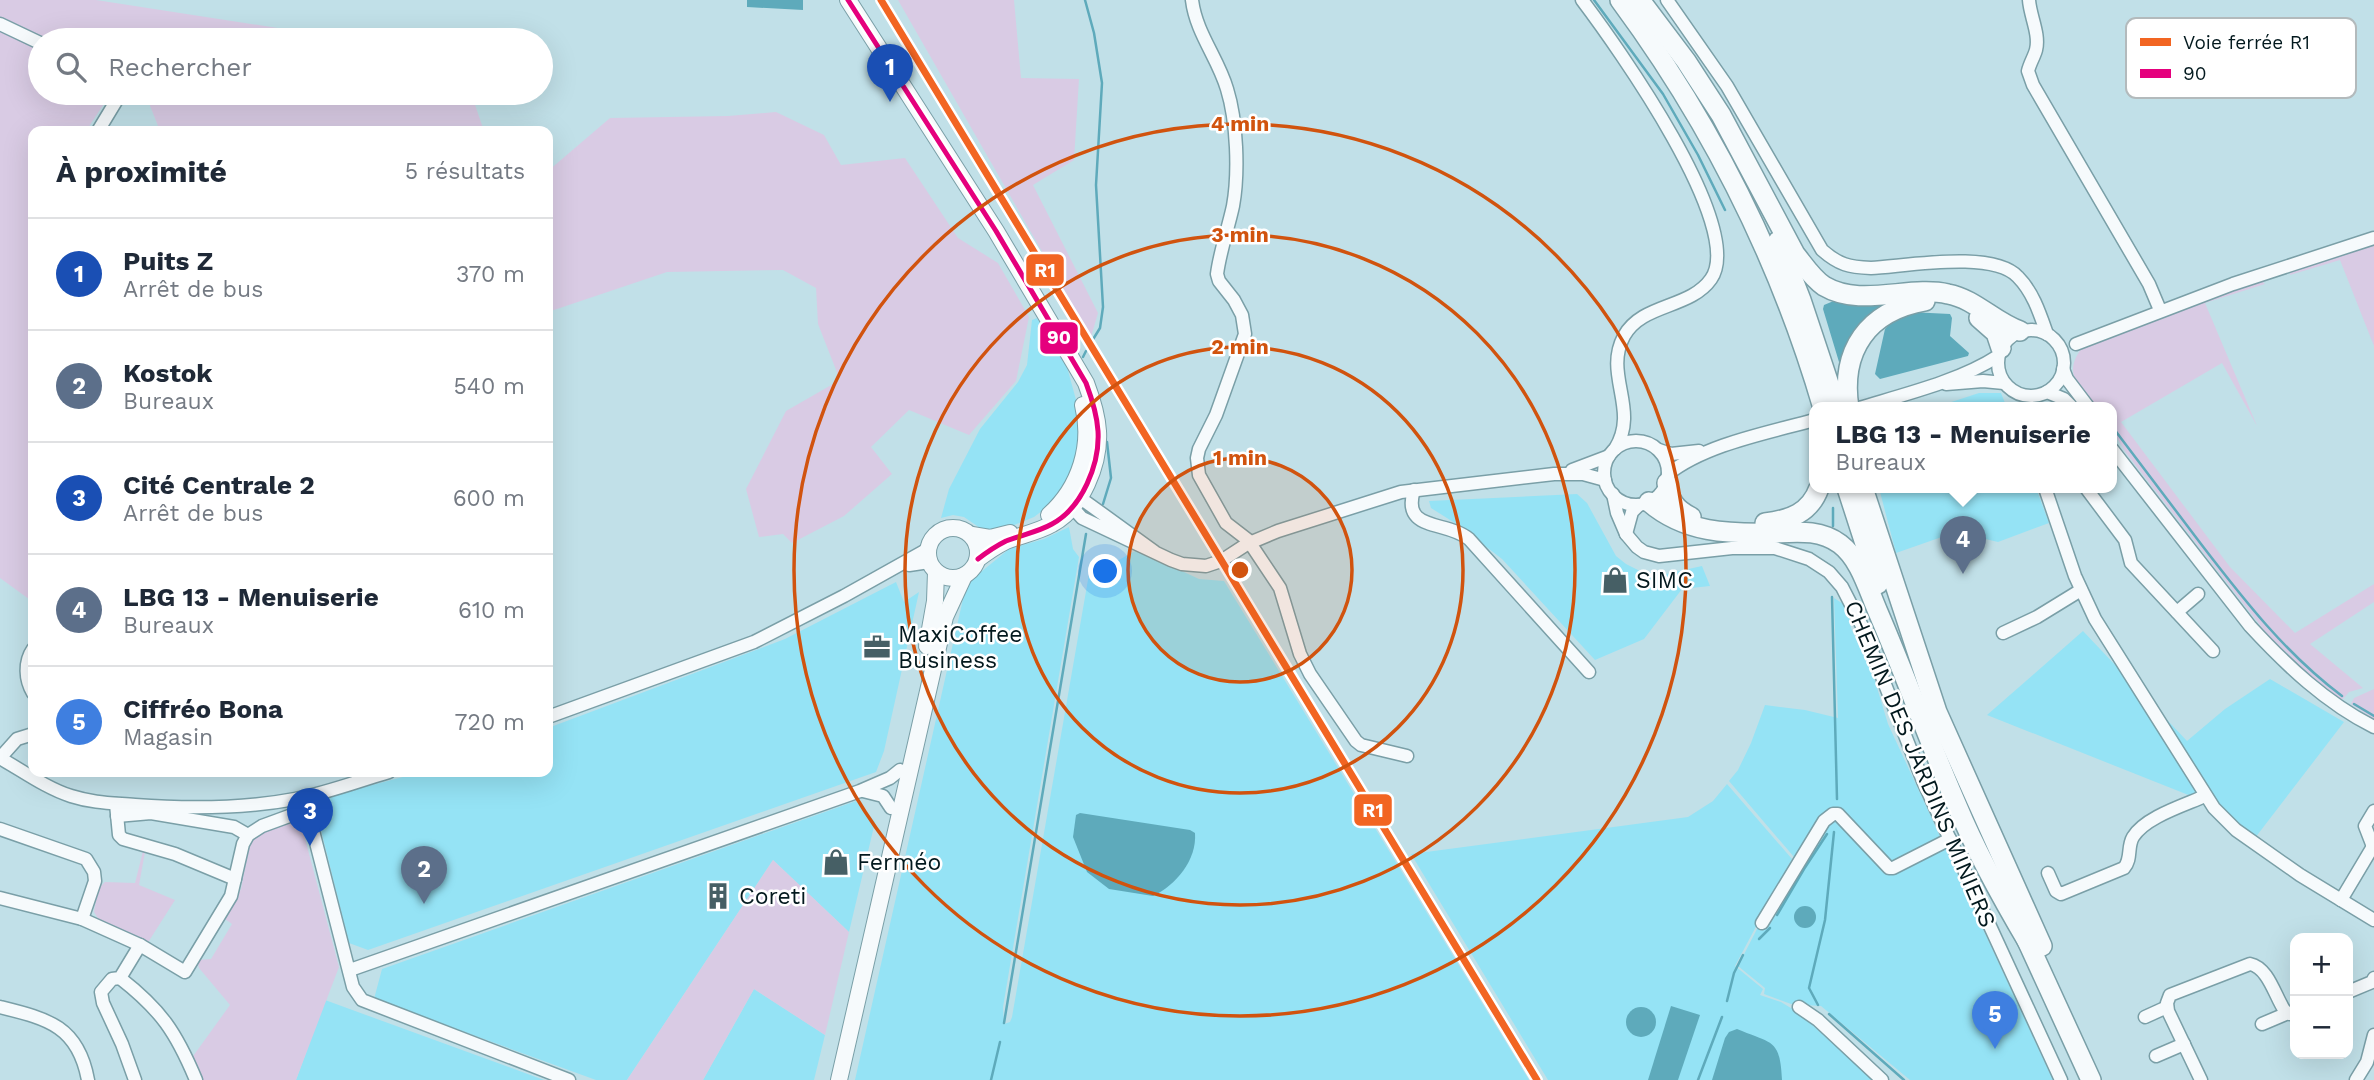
<!DOCTYPE html>
<html lang="fr">
<head>
<meta charset="utf-8">
<style>
  body { margin:0; font-family:"Work Sans",sans-serif; background:#f6f6f7; color:#1f2937 }
  .controls { position:absolute; right:21px; bottom:21px; display:grid; overflow:hidden; border-radius:14px; box-shadow:0 7px 28px #0002 }
  .controls button { width:63px; height:63px; display:grid; place-items:center; padding:0; border:0; border-bottom:2px solid #e0e1e3; background:#fff; color:#1f2937; font:35px sans-serif }
  .you { position:absolute; left:1106px; top:572px; width:24px; height:24px; margin:-18px; border:5px solid #fff; border-radius:50%; background:#1a73e8; box-shadow:0 0 0 10px #1a73e833 }
  .badge { display:grid; place-items:center; width:46px; height:46px; border-radius:50%; background:#7c3aed; color:#fff; font-size:23px; font-weight:700 }
  .pin { position:absolute; translate:-50% -58px; filter:drop-shadow(0 2px 4px #0008) }
  .pin::after { content:''; position:absolute; top:37px; width:24px; height:21px; background:inherit; clip-path:polygon(0 0,100% 0,50% 100%) }
  .popup { position:absolute; left:1809px; top:402px; width:308px; height:91px; box-sizing:border-box; display:grid; place-content:center; border-radius:14px; background:#fff; filter:drop-shadow(0 2px 5px #0005); font-size:23px; white-space:nowrap; color:#747a83 }
  .popup b { font-size:26px; color:#1f2937 }
  .popup::after { content:''; position:absolute; left:50%; top:100%; margin-left:-14px; border:14px solid transparent; border-top-color:#fff }
  .list { margin:0; padding:0; list-style:none }
  h2 { display:flex; justify-content:space-between; align-items:center; height:91px; margin:0; padding:0 28px; font-size:30px }
  h2 small { font-size:23px; font-weight:400; color:#747a83 }
  .list li { display:grid; grid-template-columns:46px 1fr auto; gap:21px; align-items:center; box-sizing:border-box; height:112px; padding:0 28px; border-top:2px solid #e0e1e3 }
  .list b { display:block; font-size:26px; white-space:nowrap }
  .list p { margin:0; font-size:23px; white-space:nowrap; color:#747a83 }
  .list em { font-size:23px; font-style:normal; color:#747a83 }
  .icon { flex:none; width:38px; height:38px; fill:none; stroke:currentColor; stroke-width:2; stroke-linecap:round; stroke-linejoin:round }
  .map { position:relative; flex:none; width:2374px; height:1080px; overflow:hidden }
  .search { position:absolute; background:#fff; box-shadow:0 7px 28px #0002; left:28px; top:28px; width:525px; height:77px; display:flex; align-items:center; gap:18px; box-sizing:border-box; padding:0 24px; border-radius:38px; color:#747a83; font-size:26px }
  .panel { position:absolute; background:#fff; box-shadow:0 7px 28px #0002; left:28px; top:126px; width:525px; height:651px; border-radius:14px }
  .map>svg:first-child { display:block }
  .built { fill:#95e3f5 }
  .green { fill:#d9cbe4 }
  .water { fill:#5eaabb }
  .lines { fill:none; stroke-linecap:round; stroke-linejoin:round }
  .stream { stroke:#5eaabb; stroke-width:2.5 }
  .minor-casing { stroke:#7a9fa7; stroke-width:15 }
  .major-casing { stroke:#7a9fa7; stroke-width:18 }
  .highway-casing { stroke:#7a9fa7; stroke-width:22 }
  .minor { stroke:#f6fafc; stroke-width:12 }
  .major { stroke:#f6fafc; stroke-width:16 }
  .highway { stroke:#f6fafc; stroke-width:19 }
  .bus-1-casing { stroke:#fff; stroke-width:10 }
  .bus-1 { stroke:#e5007d; stroke-width:5 }
  .rail-1-casing { stroke:#fff; stroke-width:12 }
  .rail-1 { stroke:#f26522; stroke-width:7 }
  .ring { fill:none; stroke:#d1530e; stroke-width:3.5 }
  .labels { text-anchor:middle; dominant-baseline:central; stroke-width:5; stroke-linejoin:round; paint-order:stroke }
  .poi-label { font-size:23px; fill:#03191e; stroke:#fff; text-anchor:start }
  .street-label { font-size:23px; fill:#03191e; stroke:#fff }
  .key { fill:#fff; stroke:#b3babc; stroke-width:2 }
  .key-label { font-size:19px; fill:#03191e }
  .centre { fill:#d1530e; stroke:#fff; stroke-width:3.5 }
  .ring-label { font-size:21px; text-anchor:middle; font-weight:bold; fill:#d1530e; stroke:#fff; stroke-width:5; stroke-linejoin:round; paint-order:stroke }
  .line-badge { stroke:#fff; stroke-width:2.5 }
  .badge-label { font-size:19px; text-anchor:middle; font-weight:bold; fill:#fff }
</style>
</head>
<body>
<div class="map">
<svg width="2374" height="1080" viewBox="0 0 2374 1080">
  <rect width="100%" height="100%" fill="#c1e0e8"/>
  <g class="built">
    <path d="M1037,318L1067,367L1081,418L1080,452L1071,479L1055,501L1034,517L1009,527L983,530L964,517L953,515L941,518L949,489L980,429L1018,382L1027,365L1032,320Z"/>
    <path d="M1979,393H2001L2007,408H1933Z"/>
    <path d="M1879,488H2036L2049,523L1998,542L1956,532L1896,553Z"/>
    <path d="M1577,494L1587,503L1616,556L1626,564L1640,571L1666,574L1702,566L1710,586L1682,589L1644,639L1595,660L1502,559L1458,525L1431,508L1429,501Z"/>
    <path d="M1069,527L1073,549L1079,557L1003,1007L1004,1024L1010,1022L1012,1017L1089,574H1114L1117,561L1137,550L1199,579L1224,581L1529,1080H855L965,590L970,581L1009,549L1044,539Z"/>
    <path d="M896,582L904,602L919,592L884,751L876,772L368,950L349,943L317,814L326,797L422,772H548V728L785,639Z"/>
    <path d="M1834,598L1848,607L1851,628L1875,681L1888,724L2053,1080H1910L1821,1006L1791,1004L1764,994L1765,988L1738,966L1794,857L1729,781L1738,770L1751,743L1765,705L1805,710L1838,718Z"/>
    <path d="M2083,631L2187,741L2225,709L2270,679L2344,722L2255,838L2196,798L1987,715Z"/>
    <path d="M1727,784L1792,859L1735,966L1763,989L1760,995L1781,1002L1799,1013L1873,1080H1548L1411,854L1688,817L1713,801Z"/>
    <path d="M856,801L875,822L849,932L773,860L627,1080H596L374,999L382,969Z"/>
    <path d="M754,989L825,1035L814,1080H703Z"/>
    <path d="M325,1000L544,1080H296Z"/>
  </g>
  <g class="green">
    <path d="M0,0H96L284,29L343,40H40V93H111L86,131H33V602L0,578Z"/>
    <path d="M898,0H1014L1021,78L1079,79L1074,160L1033,185L1098,313L1091,337Z"/>
    <path d="M145,93H471L484,131H160Z"/>
    <path d="M776,112L824,135L841,165L905,158L958,238L998,263L1029,317L1016,381L969,435L909,410L871,447L892,474L844,516L792,543L783,534L759,537L746,489L786,411L840,380L818,324L816,288L783,270L667,272L548,312V171L610,118L728,116Z"/>
    <path d="M2374,240V346L2340,260L2290,275L2291,269Z"/>
    <path d="M2260,279L2265,284L2205,303L2257,426L2222,363L2121,422L2230,567L2295,633L2374,584V602L2310,644L2363,688L2349,692L2342,700L2310,675L2267,634L2126,453L2112,430V408H2096C2079,386 2062,374 2082,348Z"/>
    <path d="M2374,689V719L2351,704L2354,698Z"/>
    <path d="M288,821L296,822L303,831L339,967L296,1080H201L191,1059L230,1005L199,968L197,960L211,959L232,924L225,919L241,889L250,842L255,836Z"/>
    <path d="M143,851L145,852L139,885L175,900L147,944L101,923L94,912L98,889L105,882L135,883Z"/>
    <path d="M773,860L849,932L825,1035L754,989L703,1080H627Z"/>
  </g>
  <g class="water">
    <path d="M747,0H803V10L747,7Z"/>
    <path d="M1836,300L1883,305L1868,318L1842,361L1839,362L1823,309L1824,305Z"/>
    <path d="M1910,312L1950,314L1952,318L1950,336L1969,353L1968,356L1880,379L1875,374L1885,329L1893,320Z"/>
    <path d="M1080,813L1190,830L1195,833C1197,860 1176,885 1153,896L1109,889L1087,872L1073,837L1076,815Z"/>
    <circle cx="1805" cy="917" r="11"/>
    <path d="M1671,1006L1700,1015L1678,1080H1648Z"/>
    <circle cx="1641" cy="1022" r="15"/>
    <path d="M1737,1029C1772,1044 1780,1038 1782,1080H1712L1725,1038L1729,1032Z"/>
  </g>
  <g class="lines">
    <g class="stream">
      <path d="M1085,0L1094,33L1102,83L1096,185L1103,307L1100,328L1092,341"/>
      <path d="M1594,0L1663,94L1698,155L1725,210"/>
      <path d="M1083,357L1086,351"/>
      <path d="M2114,429C2143,467 2172,506 2201,544C2244,600 2286,654 2342,696"/>
      <path d="M1103,504L1111,478L1107,442"/>
      <path d="M1833,526V508"/>
      <path d="M1832,597L1837,799"/>
      <path d="M2354,704L2374,716"/>
      <path d="M1777,915L1804,869L1827,834"/>
      <path d="M1759,939L1770,928"/>
      <path d="M1727,1001L1734,973L1743,955"/>
      <path d="M1818,1005L1809,988L1825,920L1834,832"/>
      <path d="M1829,1014L1904,1080"/>
      <path d="M1004,1023L1086,534"/>
      <path d="M991,1080L1000,1042"/>
      <path d="M1698,1080L1722,1017"/>
    </g>
    <defs>
      <g id="minor">
        <path d="M1192,0C1196,33 1218,58 1227,89C1237,121 1239,173 1233,206C1228,229 1220,251 1217,274L1219,281L1234,300L1242,315L1245,334L1216,415L1199,449L1197,458L1199,475L1226,523L1248,540L1280,588L1300,654L1310,674L1356,741L1361,745L1407,756"/>
        <path d="M1582,0C1616,45 1747,228 1711,279C1690,309 1642,303 1624,336C1603,375 1640,409 1615,449"/>
        <path d="M1667,0L1727,86L1822,250C1839,265 1849,267 1871,268C1907,266 1993,250 2018,277C2033,292 2040,314 2047,334"/>
        <path d="M2029,0C2030,16 2040,34 2036,50C2034,57 2030,63 2028,71L2033,85L2149,284L2160,310"/>
        <path d="M0,24L40,43"/>
        <path d="M98,131L121,93"/>
        <circle cx="2031" cy="363" r="33"/>
        <path d="M2076,344L2233,284L2374,238"/>
        <path d="M2063,369L2067,379L2089,408"/>
        <path d="M1946,384L1983,381L2004,383"/>
        <path d="M2047,392L2064,399L2073,408"/>
        <path d="M1859,408C1902,395 1960,381 1998,356"/>
        <circle cx="1636" cy="473" r="32"/>
        <path d="M2112,449L2250,626C2286,665 2326,703 2374,727"/>
        <path d="M1659,450L1671,454L1699,451"/>
        <path d="M1572,470L1609,456"/>
        <path d="M1668,474C1706,444 1768,433 1814,420"/>
        <path d="M2045,488L2075,576L2095,619L2214,808L2236,830L2300,875L2374,920"/>
        <path d="M2086,488L2125,540L2131,563L2213,651"/>
        <path d="M1414,490C1401,532 1446,520 1469,539L1589,672"/>
        <path d="M1613,494L1617,513L1626,534L1637,547L1644,552L1659,556L1732,548H1775L1809,559L1829,572L1842,587L1862,626L1923,781L2061,1080"/>
        <path d="M1626,534L1632,512L1639,505"/>
        <path d="M1155,552L1079,497L1067,494L1072,507L1082,518L1171,560L1182,564L1206,566L1221,561L1247,544L1278,531L1401,492L1554,474H1583L1605,480"/>
        <path d="M909,565L929,562"/>
        <path d="M2177,612L2198,594"/>
        <path d="M2003,633L2037,617L2081,590"/>
        <path d="M33,649C24,662 25,680 33,693"/>
        <path d="M548,717L754,642L844,596L928,549"/>
        <path d="M0,758C23,771 46,788 71,796C93,803 112,803 135,805C189,809 242,809 295,799C327,793 358,781 389,772"/>
        <path d="M0,758L17,739L33,734"/>
        <path d="M863,791L883,796L891,808"/>
        <path d="M116,804L119,835L123,839L175,854L235,879"/>
        <path d="M117,816L151,813L234,827L248,835"/>
        <path d="M311,823L353,987L362,1000L569,1080"/>
        <path d="M0,829L86,859L94,872L95,881L82,919"/>
        <path d="M2048,873L2056,891L2061,894L2124,868C2132,859 2127,847 2133,837C2145,817 2185,805 2205,796"/>
        <path d="M0,898L82,919L140,945L185,972L231,896L243,844L248,835L262,826L292,815L311,814"/>
        <path d="M2341,900L2372,848V844L2365,826L2374,811"/>
        <path d="M1762,923L1824,821L1833,814H1838L1889,868H1893L1950,839"/>
        <path d="M350,970L860,791L890,778L900,770"/>
        <path d="M120,978C161,1010 176,1032 196,1080"/>
        <path d="M2348,992L2372,982L2374,978"/>
        <path d="M0,1007C48,1019 78,1026 88,1080"/>
        <path d="M1799,1007L1818,1020L1882,1080"/>
        <path d="M2145,1017L2167,1007"/>
        <path d="M2262,1024L2288,1013"/>
        <path d="M2156,1056L2184,1044"/>
        <path d="M135,1080L122,1044L103,1003L101,992L112,979L120,978L140,945"/>
        <path d="M2201,1080L2168,1011L2167,1003L2170,995L2250,964C2269,968 2275,997 2285,1011L2290,1014L2295,1012"/>
        <path d="M2356,1080L2367,1062L2374,1035"/>
      </g>
      <g id="major">
        <path d="M848,0L996,231L1086,383C1092,399 1097,414 1098,431C1100,464 1082,508 1052,524C1038,532 1021,535 1006,541C996,546 987,552 978,559"/>
        <path d="M1049,515C1080,487 1093,445 1083,405"/>
        <circle cx="953" cy="553" r="25"/>
        <path d="M972,535L990,538L1010,533"/>
        <path d="M927,646L935,601L936,572"/>
        <path d="M839,1080L945,617L964,576"/>
      </g>
      <g id="highway">
        <path d="M1620,0C1711,123 1780,261 1823,408"/>
        <path d="M1640,0L1686,61L1721,115L1795,254C1804,265 1812,278 1824,286C1861,308 1909,285 1948,294C1975,299 1994,322 2020,331"/>
        <path d="M1778,241L1801,300L1837,408"/>
        <path d="M1979,318L1996,333L2001,348"/>
        <path d="M1849,408C1840,350 1868,311 1925,301"/>
        <path d="M1667,483C1669,500 1675,509 1691,517"/>
        <path d="M1847,488L1878,584"/>
        <path d="M1863,488L1937,712L2042,946"/>
        <path d="M1649,502C1685,533 1728,534 1773,533C1797,532 1820,529 1840,544C1860,559 1868,589 1878,612C1906,677 1930,744 1958,808C1978,856 2003,900 2029,944"/>
        <path d="M1765,523C1790,520 1810,513 1819,488"/>
        <path d="M2024,934L2091,1080"/>
      </g>
    </defs>
    <use href="#minor" class="minor-casing"/>
    <use href="#major" class="major-casing"/>
    <use href="#highway" class="highway-casing"/>
    <use href="#minor" class="minor"/>
    <use href="#major" class="major"/>
    <use href="#highway" class="highway"/>
    <defs>
      <path id="bus-1" d="M848,0L996,231L1086,383C1092,399 1097,414 1098,431C1100,464 1082,508 1052,524C1038,532 1021,535 1006,541C996,546 987,552 978,559"/>
    </defs>
    <use href="#bus-1" class="bus-1-casing"/>
    <use href="#bus-1" class="bus-1"/>
    <defs>
      <path id="rail-1" d="M881,0L1537,1080"/>
    </defs>
    <use href="#rail-1" class="rail-1-casing"/>
    <use href="#rail-1" class="rail-1"/>
  </g>
  <circle cx="1240" cy="570" r="112" fill="#d1530e" fill-opacity=".12"/>
  <g class="ring">
    <circle cx="1240" cy="570" r="112"/>
    <circle cx="1240" cy="570" r="223"/>
    <circle cx="1240" cy="570" r="335"/>
    <circle cx="1240" cy="570" r="446"/>
  </g>
  <defs>
    <symbol id="shop-bare" viewBox="-9 -9 18 18"><path d="M-5-2.5h2.3a2.7 3.5 0 0 1 5.4 0H5L5.5 6h-11ZM-1.5-2.5h3a1.5 2.3 0 0 0-3 0Z" fill="#465f65" stroke="#fff" stroke-width="2.5" paint-order="stroke"/></symbol>
    <symbol id="office-bare" viewBox="-9 -9 18 18"><path d="M-6-3h4V-5.5h4V-3h4V5H-6ZM-1-4.5V-3h2v-1.5ZM-6 0V1H6V0Z" fill="#465f65" stroke="#fff" stroke-width="2.5" paint-order="stroke"/></symbol>
    <symbol id="building-bare" viewBox="-9 -9 18 18"><path d="M-4-6H4V6H1V3H-1V6H-4ZM-2.5-4.3h1.7v1.8h-1.7ZM.8-4.3h1.7v1.8H.8ZM-2.5-1h1.7V.8h-1.7ZM.8-1h1.7V.8H.8Z" fill="#465f65" stroke="#fff" stroke-width="2.5" paint-order="stroke"/></symbol>
  </defs>
  <g fill-rule="evenodd">
    <use href="#shop-bare" x="1596" y="561" width="38" height="38"/>
    <use href="#office-bare" x="858" y="628" width="38" height="38"/>
    <use href="#shop-bare" x="817" y="843" width="38" height="38"/>
    <use href="#building-bare" x="699" y="877" width="38" height="38"/>
  </g>
  <g class="labels">
    <g class="poi-label">
      <text x="1636" y="580">SIMC</text>
      <text x="898" y="634">MaxiCoffee<tspan x="898" dy="26">Business</tspan></text>
      <text x="857" y="862">Ferméo</text>
      <text x="739" y="896">Coreti</text>
    </g>
    <g class="street-label">
      <text transform="translate(1920 764) rotate(67)">CHEMIN DES JARDINS MINIERS</text>
    </g>
  </g>
  <rect x="2126" y="18" width="230" height="80" rx="10" class="key"/>
  <rect x="2140" y="38" width="31" height="8" fill="#f26522"/>
  <rect x="2140" y="69" width="31" height="9" fill="#e5007d"/>
  <g class="key-label">
    <text x="2183" y="49">Voie ferrée R1</text>
    <text x="2183" y="80">90</text>
  </g>
  <circle cx="1240" cy="570" r="10" class="centre"/>
  <g class="ring-label">
    <text x="1240" y="131">4 min</text>
    <text x="1240" y="242">3 min</text>
    <text x="1240" y="354">2 min</text>
    <text x="1240" y="465">1 min</text>
  </g>
  <g class="line-badge">
    <rect x="1025" y="253" width="40" height="34" rx="7" fill="#f26522"/>
    <rect x="1039" y="321" width="40" height="34" rx="7" fill="#e5007d"/>
    <rect x="1353" y="793" width="40" height="34" rx="7" fill="#f26522"/>
  </g>
  <g class="badge-label">
    <text x="1045" y="277">R1</text>
    <text x="1059" y="344">90</text>
    <text x="1373" y="817">R1</text>
  </g>
</svg>
<div class="controls">
<button>+</button>
<button>−</button>
</div>
<div class="you"></div>
<div class="pin badge" style="left:890px;top:102px;background:#1a4fb4">1</div>
<div class="pin badge" style="left:424px;top:904px;background:#5c6f8a">2</div>
<div class="pin badge" style="left:310px;top:846px;background:#1a4fb4">3</div>
<div class="pin badge" style="left:1963px;top:574px;background:#5c6f8a">4</div>
<div class="popup"><b>LBG 13 - Menuiserie</b>Bureaux</div>
<div class="pin badge" style="left:1995px;top:1049px;background:#3f7fe0">5</div>
<div class="search"><svg class="icon" aria-label="search" viewBox="0 0 24 24"><circle cx="10" cy="10" r="6"/><path d="M15 15l6 6"/></svg>Rechercher</div>
<section class="panel">
<h2>À proximité<small>5 résultats</small></h2>
<ul class="list">
<li><span class="badge" style="background:#1a4fb4">1</span><div><b>Puits Z</b><p>Arrêt de bus</p></div><em>370 m</em></li>
<li><span class="badge" style="background:#5c6f8a">2</span><div><b>Kostok</b><p>Bureaux</p></div><em>540 m</em></li>
<li><span class="badge" style="background:#1a4fb4">3</span><div><b>Cité Centrale 2</b><p>Arrêt de bus</p></div><em>600 m</em></li>
<li><span class="badge" style="background:#5c6f8a">4</span><div><b>LBG 13 - Menuiserie</b><p>Bureaux</p></div><em>610 m</em></li>
<li><span class="badge" style="background:#3f7fe0">5</span><div><b>Ciffréo Bona</b><p>Magasin</p></div><em>720 m</em></li>
</ul>
</section>
</div>
</body>
</html>
